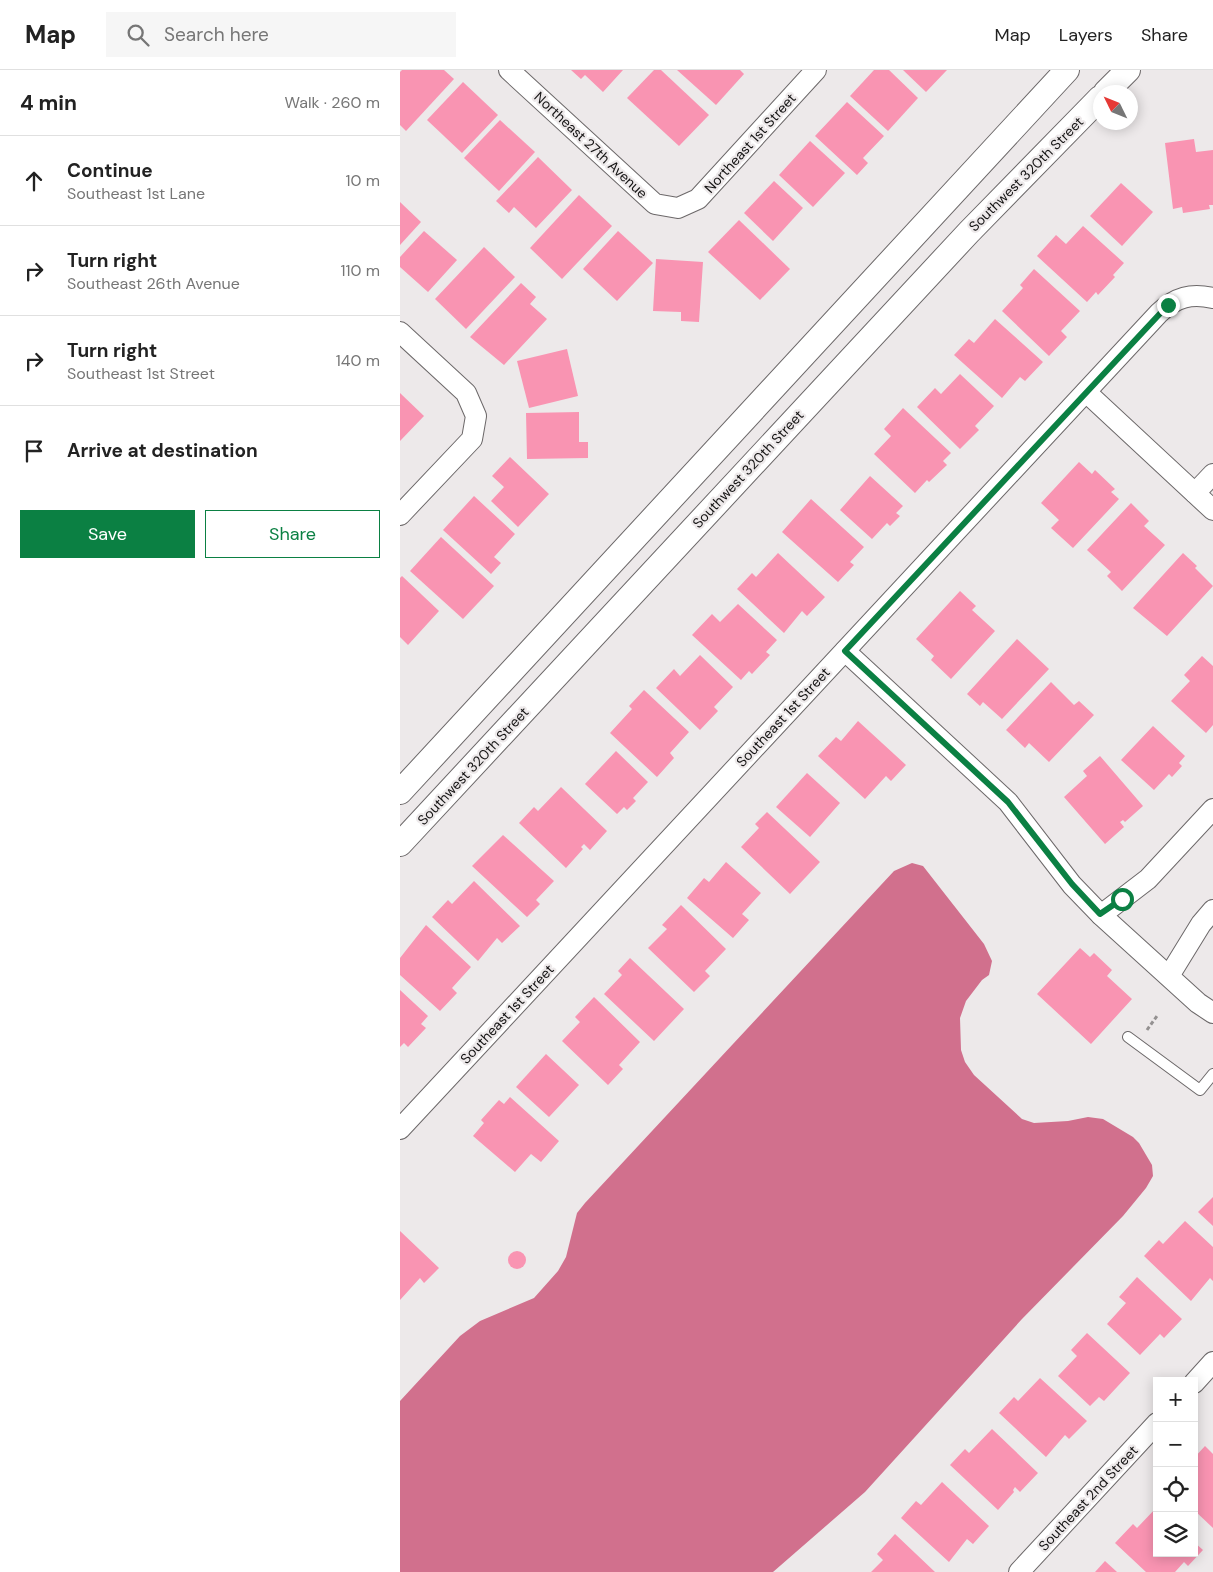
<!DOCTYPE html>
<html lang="en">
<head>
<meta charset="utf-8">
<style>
  body { margin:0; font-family:"DM Sans",sans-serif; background:#f6f6f6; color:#222 }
  .controls { position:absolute; right:15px; bottom:15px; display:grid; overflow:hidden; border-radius:0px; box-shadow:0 2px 12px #0003 }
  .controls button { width:45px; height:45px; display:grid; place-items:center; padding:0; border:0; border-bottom:1px solid #e0e0e0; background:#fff; color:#222; font:25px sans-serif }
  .compass { position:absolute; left:693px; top:15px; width:45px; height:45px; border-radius:50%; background:#fff; box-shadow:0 2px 12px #0003; rotate:313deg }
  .stop { position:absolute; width:15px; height:15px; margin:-11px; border:4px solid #0b8043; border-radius:50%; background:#fff }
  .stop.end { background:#0b8043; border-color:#fff; box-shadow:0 1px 5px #0008 }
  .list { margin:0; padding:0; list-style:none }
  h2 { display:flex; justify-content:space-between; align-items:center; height:65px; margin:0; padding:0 20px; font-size:21px }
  h2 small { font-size:16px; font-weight:400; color:#767676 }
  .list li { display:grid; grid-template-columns:32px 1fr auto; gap:15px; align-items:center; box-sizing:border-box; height:90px; padding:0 20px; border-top:1px solid #e0e0e0 }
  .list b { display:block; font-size:19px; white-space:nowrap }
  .list p { margin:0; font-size:16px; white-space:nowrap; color:#767676 }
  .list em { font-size:16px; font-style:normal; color:#767676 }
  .actions { display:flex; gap:10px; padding:15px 20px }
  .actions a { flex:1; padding:11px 0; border:1px solid #0b8043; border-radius:0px; text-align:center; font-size:18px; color:#0b8043 }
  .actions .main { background:#0b8043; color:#fff }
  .icon { flex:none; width:28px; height:28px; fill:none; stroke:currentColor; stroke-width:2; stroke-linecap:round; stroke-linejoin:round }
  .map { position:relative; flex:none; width:813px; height:1502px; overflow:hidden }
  header { display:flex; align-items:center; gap:30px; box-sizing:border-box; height:70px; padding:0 25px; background:#fff; border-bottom:1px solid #e0e0e0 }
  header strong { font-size:24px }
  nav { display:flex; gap:28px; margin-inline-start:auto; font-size:18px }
  .search { width:350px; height:45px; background:#f6f6f6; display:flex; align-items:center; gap:12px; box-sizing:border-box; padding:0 18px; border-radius:0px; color:#767676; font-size:19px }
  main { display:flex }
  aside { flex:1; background:#fff }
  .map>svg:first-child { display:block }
  .water { fill:#d1708d }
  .building { fill:#f994b2 }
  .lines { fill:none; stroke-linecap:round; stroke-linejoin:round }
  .service-casing { stroke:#6c6869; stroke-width:12 }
  .minor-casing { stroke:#6c6869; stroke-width:22 }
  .tertiary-casing { stroke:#6c6869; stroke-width:26 }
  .path { stroke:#949191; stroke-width:3; stroke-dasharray:4 2.5; stroke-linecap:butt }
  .service { stroke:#fff; stroke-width:10 }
  .minor { stroke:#fff; stroke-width:20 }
  .tertiary { stroke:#fff; stroke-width:24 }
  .route { stroke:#0b8043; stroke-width:6 }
  .labels { text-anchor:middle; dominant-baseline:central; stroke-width:4.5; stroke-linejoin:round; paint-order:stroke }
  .street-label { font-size:14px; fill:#141313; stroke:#ede9ea }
</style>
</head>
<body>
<header>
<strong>Map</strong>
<div class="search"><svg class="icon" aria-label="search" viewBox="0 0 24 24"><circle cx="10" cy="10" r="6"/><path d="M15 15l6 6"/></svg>Search here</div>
<nav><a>Map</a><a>Layers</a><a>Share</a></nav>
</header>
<main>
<aside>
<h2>4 min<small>Walk · 260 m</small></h2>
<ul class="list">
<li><svg class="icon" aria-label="ahead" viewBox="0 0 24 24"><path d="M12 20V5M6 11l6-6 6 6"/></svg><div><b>Continue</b><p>Southeast 1st Lane</p></div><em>10 m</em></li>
<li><svg class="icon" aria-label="right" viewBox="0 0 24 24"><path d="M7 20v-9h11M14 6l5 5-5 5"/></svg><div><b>Turn right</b><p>Southeast 26th Avenue</p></div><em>110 m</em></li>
<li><svg class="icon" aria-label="right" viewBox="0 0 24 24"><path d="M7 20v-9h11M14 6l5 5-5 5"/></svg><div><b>Turn right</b><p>Southeast 1st Street</p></div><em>140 m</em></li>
<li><svg class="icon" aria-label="arrive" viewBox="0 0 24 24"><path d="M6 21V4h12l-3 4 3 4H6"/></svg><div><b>Arrive at destination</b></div></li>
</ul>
<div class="actions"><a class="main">Save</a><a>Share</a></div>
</aside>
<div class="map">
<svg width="813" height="1502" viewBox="0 0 813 1502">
  <rect width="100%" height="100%" fill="#ede9ea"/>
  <path class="water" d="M512,793L523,796L584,874L592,891L589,905L582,910L566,931L560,948L561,980L565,992L574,1005L622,1049L634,1053L668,1051L688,1047L703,1049L733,1067L739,1073L752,1095L753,1106L746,1118L723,1146L622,1249L465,1422L373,1502H0V1331L60,1266L80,1251L134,1228L158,1201L166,1187L177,1143L185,1133L494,801Z"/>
  <g class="building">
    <path d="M2,0H44L54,9L6,61L0,55V2Z"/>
    <path d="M171,0H223L203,22L185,5L181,9Z"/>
    <path d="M254,0H261L309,45L279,76L227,28Z"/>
    <path d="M277,0H340L344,4L316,35Z"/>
    <path d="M474,0H489L518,28L488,61L450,26Z"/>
    <path d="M503,0H547L526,22Z"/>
    <path d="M63,12L98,45L62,83L27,50Z"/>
    <path d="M447,32L484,66L463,88L468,93L457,105L415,66Z"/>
    <path d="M100,50L135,82L99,121L64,88Z"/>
    <path d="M794,69L796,82L813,80V135H809L810,139L783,143L782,137L773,139L765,73Z"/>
    <path d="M410,71L445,103L413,137L379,105Z"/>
    <path d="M138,87L172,120L136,158L114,137L109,143L96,131Z"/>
    <path d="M374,111L403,138L373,171L344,143Z"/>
    <path d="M721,113L753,142L722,176L690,146Z"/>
    <path d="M179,125L212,156L162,209L130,178Z"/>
    <path d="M0,132L21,152L0,175Z"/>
    <path d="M339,150L390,199L360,230L308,182Z"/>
    <path d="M683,156L724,193L713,205L715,207L698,225L696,222L687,232L637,186L656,165L666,174Z"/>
    <path d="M24,161L57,190L28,222L0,197V187Z"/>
    <path d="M218,161L253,193L217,231L183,199Z"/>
    <path d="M84,177L115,207L66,259L35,229Z"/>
    <path d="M256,189L303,192L299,252L281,251V242L253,241Z"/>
    <path d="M634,199L680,241L661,261L667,267L649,286L602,241L623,218L620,215Z"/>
    <path d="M121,213L136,227L130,234L147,249L104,295L70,267Z"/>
    <path d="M595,249L643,292L625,311L620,307L602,328L554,285L569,269L574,273Z"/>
    <path d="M167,279L178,326L129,338L117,291Z"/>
    <path d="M560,304L594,336L575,356L579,360L560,379L517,337L535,318L541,324Z"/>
    <path d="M0,323L24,346L0,371Z"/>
    <path d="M503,338L551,383L543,391L547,395L529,412L527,410L515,423L474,384L491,366L484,359Z"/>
    <path d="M179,342V372H188V388L127,389L126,343Z"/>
    <path d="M110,387L149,424L118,457L91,431L104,417L92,406Z"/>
    <path d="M679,392L692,404L695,400L715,419L711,422L719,429L673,478L651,458L659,450L641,433Z"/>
    <path d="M470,406L503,436L496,443L500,446L490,456L487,453L472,469L440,440Z"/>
    <path d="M74,426L115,464L94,487L101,493L91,504L43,460Z"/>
    <path d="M411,429L464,477L450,492L454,495L438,512L382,462Z"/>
    <path d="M731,433L749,451L744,456L765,475L722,521L707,506L711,502L687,480Z"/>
    <path d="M41,467L94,516L63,549L10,501Z"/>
    <path d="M378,483L425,527L407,546L402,541L384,563L337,519L352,503L356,507Z"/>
    <path d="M783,483L797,496L795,498L813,516L767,566L733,538Z"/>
    <path d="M2,506L39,541L8,575L0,567V508Z"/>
    <path d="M560,521L576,536L572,540L595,561L551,609L531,590L534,586L516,569Z"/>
    <path d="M338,534L377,570L366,582L370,585L352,604L349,601L341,610L292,565L312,544L320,552Z"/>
    <path d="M617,569L649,599L602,649L583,632L580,636L567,624Z"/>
    <path d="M300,585L333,617L314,637L318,641L300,660L256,618L274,599L280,606Z"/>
    <path d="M802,586L813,596V655L806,663L771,631L790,611L784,605Z"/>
    <path d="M651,612L674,635L679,631L694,645L649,692L629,673L625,678L606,660Z"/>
    <path d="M244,620L289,662L270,683L274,688L257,707L210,663L232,639L229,636Z"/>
    <path d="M458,651L506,695L491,711L486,706L465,729L418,686L436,667L441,671Z"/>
    <path d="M753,656L785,686L779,693L782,696L772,707L769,704L754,720L721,690Z"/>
    <path d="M216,681L248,712L233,728L236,731L227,740L224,737L217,744L185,714Z"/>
    <path d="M700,686L743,736L725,752L723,750L720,752L724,757L705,774L664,727L687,706L683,701Z"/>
    <path d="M407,703L440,733L410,767L376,737Z"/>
    <path d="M161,717L207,761L190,780L184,774L181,777L183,779L166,798L119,753L134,737L138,741Z"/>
    <path d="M367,742L420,792L390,824L341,777L359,758L355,754Z"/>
    <path d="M103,765L154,811L136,830L140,834L127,847L72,796Z"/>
    <path d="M326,792L361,823L342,844L349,850L333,868L287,828L304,808L309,812Z"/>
    <path d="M74,811L120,856L102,873L97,868L78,891L32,847L48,830L52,834Z"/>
    <path d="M281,835L326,879L305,901L310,906L294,922L248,878L267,859L262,855Z"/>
    <path d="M26,855L71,897L52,918L57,923L40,941L0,905V888Z"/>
    <path d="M680,878L690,887L694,883L712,900L707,906L732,929L691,974L637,924Z"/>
    <path d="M230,888L284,939L254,971L204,924L222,905L218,901Z"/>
    <path d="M0,920L28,946L21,954L26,958L8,977L4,973L0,977Z"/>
    <path d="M194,927L240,972L219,995L223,999L208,1015L162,971L180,952L175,947Z"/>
    <path d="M146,984L179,1015L149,1047L116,1017Z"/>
    <path d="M110,1027L159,1071L141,1092L131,1084L115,1102L73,1066L84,1053L81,1050L99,1030L104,1034Z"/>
    <path d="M813,1127V1156L798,1142Z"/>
    <path d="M785,1151L813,1177V1211L810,1208L791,1231L744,1186L759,1170L763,1174Z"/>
    <path d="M0,1161L39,1198L24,1213L20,1208L0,1230Z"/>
    <circle cx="117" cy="1190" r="9"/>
    <path d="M737,1207L782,1249L764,1268L760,1264L740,1285L707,1254L726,1233L719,1227Z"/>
    <path d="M687,1263L730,1303L704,1331L699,1327L690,1336L658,1306L677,1286L671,1280Z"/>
    <path d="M640,1308L687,1351L669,1369L665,1365L646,1387L599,1343L614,1327L618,1331Z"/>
    <path d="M592,1359L638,1403L620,1422L615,1417L613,1420L614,1422L598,1440L550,1395L565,1379L569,1383Z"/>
    <path d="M805,1376L813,1384V1458L794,1440V1388Z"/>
    <path d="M542,1412L589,1456L573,1474L567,1469L549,1492L501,1448L516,1431L521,1435Z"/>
    <path d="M757,1437V1483H794V1472L803,1480L788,1496L784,1492L775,1502H746L715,1473L733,1454L737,1458Z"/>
    <path d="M495,1464L535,1502H471L483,1490L477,1484Z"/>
    <path d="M705,1491L717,1502H695Z"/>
  </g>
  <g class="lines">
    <defs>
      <path id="service" d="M728,967L800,1020L813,1004"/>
      <g id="minor">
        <path d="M109,0L255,134L278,138L298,129L416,0"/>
        <path d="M0,262L66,323L76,346L72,369L0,445"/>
        <path d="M686,322L813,440"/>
        <path d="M795,423L813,404"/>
        <path d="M445,581L608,732L672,815L701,845L798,933L813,943"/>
        <path d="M701,845L748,809L813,739"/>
        <path d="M769,906L801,854L813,840"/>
        <path d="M0,1059L759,243C776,227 791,223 813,228"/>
        <path d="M794,1313L813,1292"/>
        <path d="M619,1502L757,1353"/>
      </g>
      <g id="tertiary">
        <path d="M706,22L728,0"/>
        <path d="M0,722L667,0"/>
        <path d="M0,774L569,162L700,28"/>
      </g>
    </defs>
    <use href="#service" class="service-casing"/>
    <use href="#minor" class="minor-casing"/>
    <use href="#tertiary" class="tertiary-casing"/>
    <path class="path" d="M747,960L757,946"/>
    <use href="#service" class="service"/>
    <use href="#minor" class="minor"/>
    <use href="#tertiary" class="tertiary"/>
  </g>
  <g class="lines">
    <path class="route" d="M722,829L700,844L672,814L608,732L445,581L768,235"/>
  </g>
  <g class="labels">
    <g class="street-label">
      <text transform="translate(350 73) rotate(-48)">Northeast 1st Street</text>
      <text transform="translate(191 75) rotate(43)">Northeast 27th Avenue</text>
      <text transform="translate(626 104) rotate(-45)">Southwest 320th Street</text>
      <text transform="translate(348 399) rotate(-47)">Southwest 320th Street</text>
      <text transform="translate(383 647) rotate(-47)">Southeast 1st Street</text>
      <text transform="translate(73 696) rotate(-47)">Southwest 320th Street</text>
      <text transform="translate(107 944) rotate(-47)">Southeast 1st Street</text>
      <text transform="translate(688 1428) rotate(-47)">Southeast 2nd Street</text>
    </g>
  </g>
</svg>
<div class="controls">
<button>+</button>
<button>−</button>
<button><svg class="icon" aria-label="locate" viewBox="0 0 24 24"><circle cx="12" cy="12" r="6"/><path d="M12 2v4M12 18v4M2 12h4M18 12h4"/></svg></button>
<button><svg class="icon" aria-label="layers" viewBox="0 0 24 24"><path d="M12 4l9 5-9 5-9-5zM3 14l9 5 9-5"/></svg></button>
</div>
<svg class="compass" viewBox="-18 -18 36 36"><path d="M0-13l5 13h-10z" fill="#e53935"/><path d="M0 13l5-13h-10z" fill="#767676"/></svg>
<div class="stop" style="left:722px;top:829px"></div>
<div class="stop end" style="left:768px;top:235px"></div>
</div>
</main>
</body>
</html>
